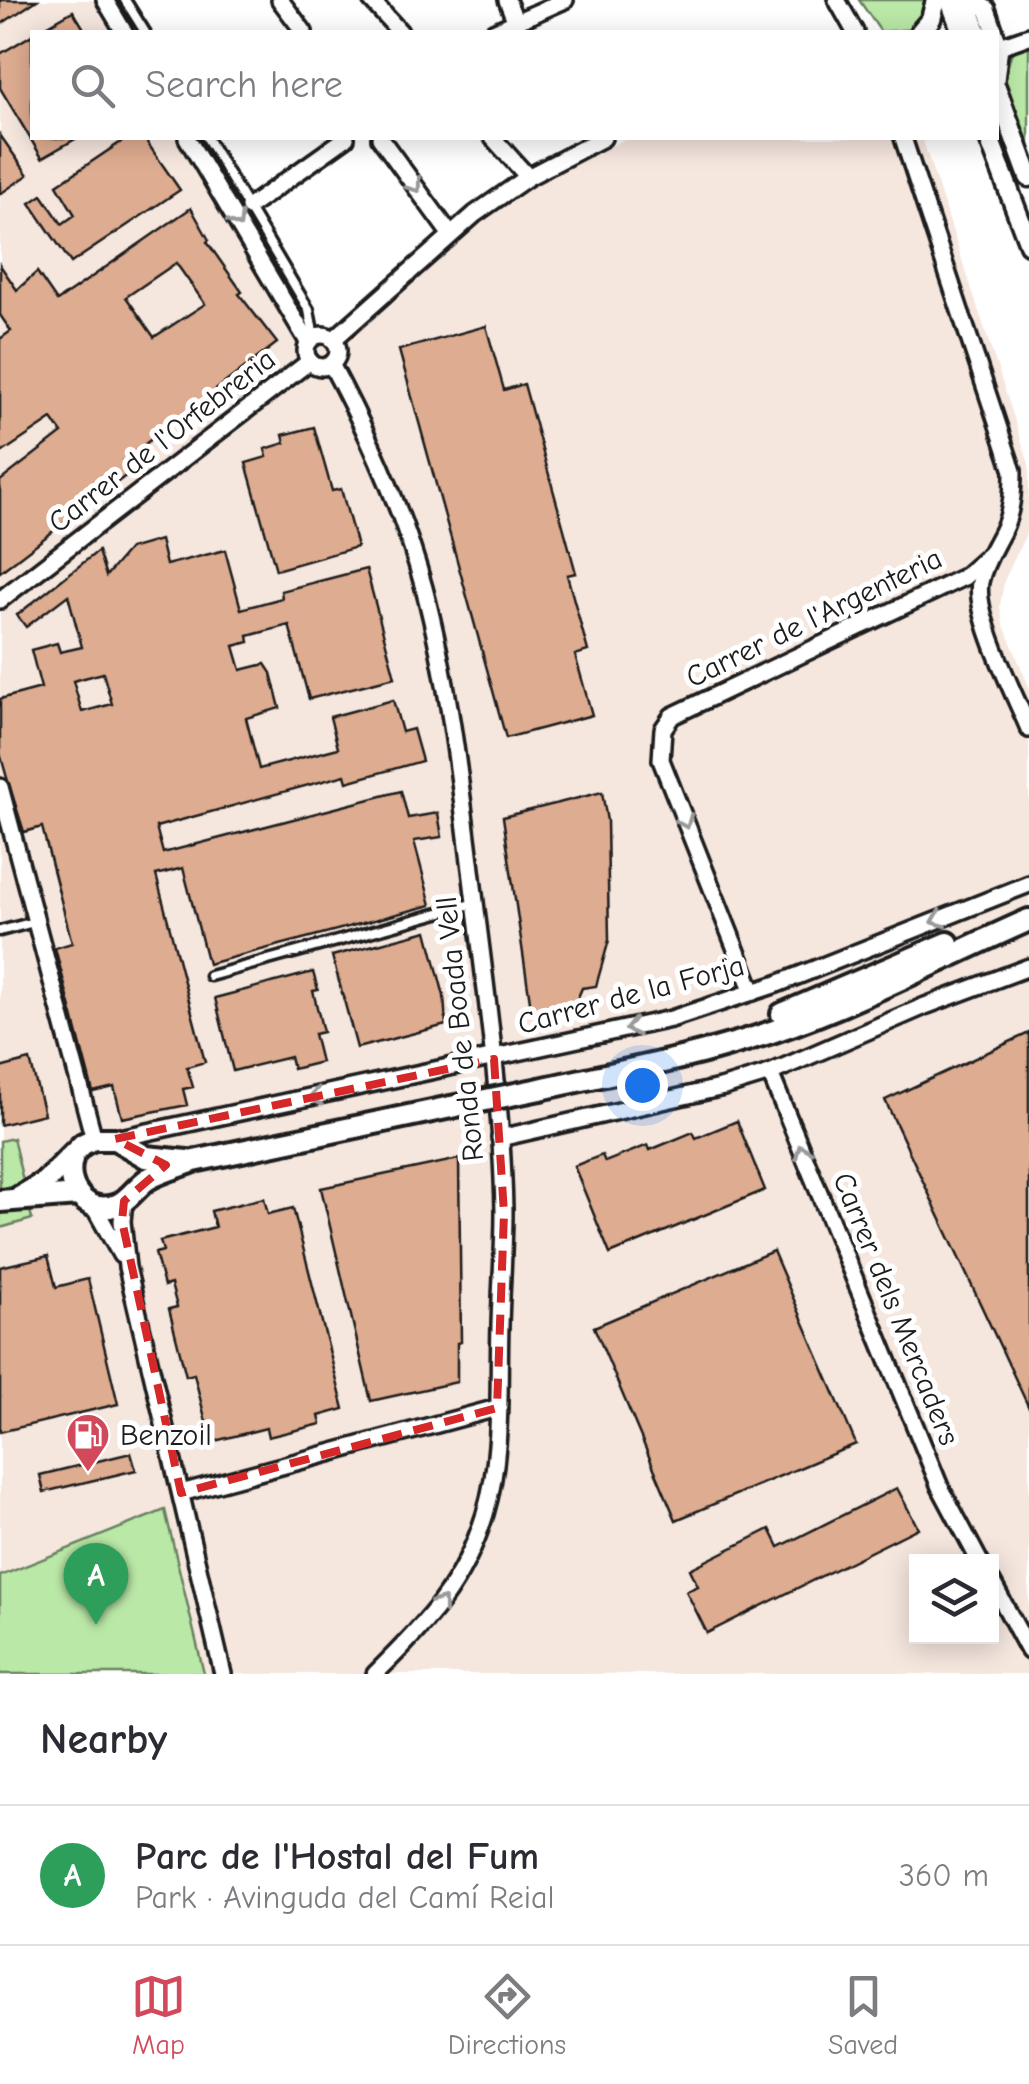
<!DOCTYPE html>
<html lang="en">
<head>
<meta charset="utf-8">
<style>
  body { margin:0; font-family:"Comic Neue",sans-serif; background:#f2f2f3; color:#2b2b33 }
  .controls { position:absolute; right:30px; bottom:30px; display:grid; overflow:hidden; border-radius:0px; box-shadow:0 5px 25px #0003 }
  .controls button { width:90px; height:90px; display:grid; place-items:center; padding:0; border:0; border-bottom:2px solid #e1e1e2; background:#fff; color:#2b2b33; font:50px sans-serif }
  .you { position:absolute; left:642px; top:1085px; width:35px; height:35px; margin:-25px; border:8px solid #fff; border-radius:50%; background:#1a73e8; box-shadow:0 0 0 15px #1a73e833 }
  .badge { display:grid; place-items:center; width:65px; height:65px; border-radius:50%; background:#d1495b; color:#fff; font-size:32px; font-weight:700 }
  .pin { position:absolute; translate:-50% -82px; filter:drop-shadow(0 2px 5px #0008) }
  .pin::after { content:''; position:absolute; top:52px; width:35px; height:30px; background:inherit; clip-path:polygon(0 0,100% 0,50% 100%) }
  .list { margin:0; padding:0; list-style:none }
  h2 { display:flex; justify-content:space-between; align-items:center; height:130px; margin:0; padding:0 40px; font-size:42px }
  h2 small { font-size:32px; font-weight:400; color:#7c7c81 }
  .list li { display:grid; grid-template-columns:65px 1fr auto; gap:30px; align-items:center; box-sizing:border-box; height:140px; padding:0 40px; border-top:2px solid #e1e1e2 }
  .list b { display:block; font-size:38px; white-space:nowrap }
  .list p { margin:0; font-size:32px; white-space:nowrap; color:#7c7c81 }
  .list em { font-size:32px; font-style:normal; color:#7c7c81 }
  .icon { flex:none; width:55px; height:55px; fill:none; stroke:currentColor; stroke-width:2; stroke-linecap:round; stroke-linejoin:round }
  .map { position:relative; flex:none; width:1029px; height:1674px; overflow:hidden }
  .search { position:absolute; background:#fff; box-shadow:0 5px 25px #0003; left:30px; right:30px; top:30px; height:110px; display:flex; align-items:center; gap:25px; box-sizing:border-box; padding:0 35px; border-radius:0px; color:#7c7c81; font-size:38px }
  .sheet { height:270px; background:#fff }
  nav { display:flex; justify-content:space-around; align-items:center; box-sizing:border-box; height:140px; border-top:2px solid #e1e1e2; background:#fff; font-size:28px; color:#7c7c81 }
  nav a { display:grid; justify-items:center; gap:5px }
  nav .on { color:#d1495b }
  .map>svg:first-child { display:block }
  .built { fill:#f5e6de; fill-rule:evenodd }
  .green { fill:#bae8a7; stroke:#6b8262; stroke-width:2.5 }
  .building { fill:#deac90; stroke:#1c1c1c; stroke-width:2.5; fill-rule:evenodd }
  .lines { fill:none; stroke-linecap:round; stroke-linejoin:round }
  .service-casing { stroke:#1c1c1c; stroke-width:15 }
  .minor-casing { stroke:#1c1c1c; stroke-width:22 }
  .tertiary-casing { stroke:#1c1c1c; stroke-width:25 }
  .secondary-casing { stroke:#1c1c1c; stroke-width:28 }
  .service { stroke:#fff; stroke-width:8 }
  .minor { stroke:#fff; stroke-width:15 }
  .tertiary { stroke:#fff; stroke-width:18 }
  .secondary { stroke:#fff; stroke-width:20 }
  .secondary-bridge-casing { stroke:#1c1c1c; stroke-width:28; stroke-linecap:butt }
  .secondary-bridge { stroke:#fff; stroke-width:20 }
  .oneway { stroke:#999 }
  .marked { fill:none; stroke:#d62828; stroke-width:8; stroke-dasharray:20 12; stroke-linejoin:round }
  .labels { text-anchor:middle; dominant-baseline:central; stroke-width:10; stroke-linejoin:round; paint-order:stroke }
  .street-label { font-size:30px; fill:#1c1c1c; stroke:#fff }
  .poi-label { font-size:30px; fill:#1c1c1c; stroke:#fff; text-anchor:start }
</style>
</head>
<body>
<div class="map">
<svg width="1029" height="1674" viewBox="0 0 1029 1674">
  <rect width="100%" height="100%" fill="#fff"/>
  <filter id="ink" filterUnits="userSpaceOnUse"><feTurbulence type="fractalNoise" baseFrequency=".01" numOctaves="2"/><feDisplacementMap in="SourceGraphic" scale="20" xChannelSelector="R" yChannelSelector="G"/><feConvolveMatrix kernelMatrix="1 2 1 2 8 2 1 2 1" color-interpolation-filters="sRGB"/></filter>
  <g filter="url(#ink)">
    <path class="built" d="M0,0H94L113,32H32V138H177L299,340L347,342L457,237L529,187L627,138H922L1029,464V527L1004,581L1000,606L1003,623L1029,687V1674H204L164,1510L0,1576V1228L32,1219L13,1139L0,1141ZM916,1562H992V1636H916Z"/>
    <g class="green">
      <path d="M859,0H928L929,8L914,29L881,32Z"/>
      <path d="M1029,45V160L1002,88L1012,51Z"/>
      <path d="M13,1138L32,1219L0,1228V1141Z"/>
      <path d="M165,1510L204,1674H0V1576Z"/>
    </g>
    <g class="building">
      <path d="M0,0H37L0,25Z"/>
      <path d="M73,11L86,32H36Z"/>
      <path d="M32,35V138H77L42,158L0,88V54Z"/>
      <path d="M0,135L28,175L0,194Z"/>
      <path d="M127,138H144L180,190L71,263L30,203L42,195L62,224L75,215L57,185Z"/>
      <path d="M191,208L209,240L207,242L242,292L239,294L277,343L123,461L132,471L0,572V481L62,433L52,419L0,454V339L11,331L0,315V265L17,290L37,272L57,301ZM176,263L205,304L154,337L126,297Z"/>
      <path d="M486,326L504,390L524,384L576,573L567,575L588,651L575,655L592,715L506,738L399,350Z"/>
      <path d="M314,427L332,491L341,489L357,547L276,570L246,463L267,457L265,449L285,443L283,435Z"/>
      <path d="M160,540L166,565L225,550L241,609L282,598L281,591L366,569L395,677L309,699L289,625L248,636L249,642L234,646L241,670L265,664L271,673L280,708L246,718L259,769L338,748L330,717L393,700L402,732L413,729L422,761L347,782L345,775L156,827L163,853L401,791L408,818L438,813L442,837L414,841L431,905L208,964L183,868L156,875L205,1062L187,1067L193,1087L183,1089L187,1105L122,1118L114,1087L93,1092L55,948L72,943L42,827L24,832L7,778L0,753V699L41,688L31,650L57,643L60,652L82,647L68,595L26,627L17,615L98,551L106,576L129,549ZM103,673L112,704L82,712L73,681Z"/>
      <path d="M602,792L607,821L609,940L596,986L582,988L573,1009L532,1015L503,817Z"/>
      <path d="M427,931L444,996L446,1025L357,1048L332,956Z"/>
      <path d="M313,972L318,990L313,991L323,1032L314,1034L321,1062L293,1069L290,1057L233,1071L215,998Z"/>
      <path d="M1029,1033V1408L885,1100Z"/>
      <path d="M30,1060L44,1114L0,1125V1068Z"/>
      <path d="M737,1121L765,1190L610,1254L574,1166L602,1155L605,1162L648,1145L650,1150L693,1132L696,1138Z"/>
      <path d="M459,1159L461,1342L457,1343V1382L371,1401L321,1188Z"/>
      <path d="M264,1198L268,1214L293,1208L344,1409L319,1416L321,1424L268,1437L266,1428L211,1442L194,1374L186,1376L169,1309L177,1307L171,1284L164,1286L155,1253L163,1251L160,1241L215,1227L211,1211Z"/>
      <path d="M773,1251L856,1444L676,1520L594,1327Z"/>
      <path d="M48,1256L56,1287L88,1279L118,1404L0,1432V1267Z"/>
      <path d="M131,1453L136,1470L44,1492L40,1475Z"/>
      <path d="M897,1488L918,1528L707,1633L686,1591L698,1586L690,1569L770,1529L779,1547Z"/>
    </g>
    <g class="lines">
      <defs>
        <g id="service">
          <path d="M125,0L145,32"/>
          <path d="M207,138L309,310L314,337"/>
          <path d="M0,931L34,922"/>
          <path d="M210,976L475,903"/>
        </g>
        <g id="minor">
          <path d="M105,0L124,32"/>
          <path d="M280,0L304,32"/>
          <path d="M371,0L400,32"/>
          <path d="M507,0L515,20"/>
          <path d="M837,0L855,32"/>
          <path d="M972,0L987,9L995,32"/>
          <path d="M493,32L565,0"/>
          <path d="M996,36L1000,46L996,80"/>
          <path d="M1000,46L1029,36"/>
          <path d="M187,138L308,342"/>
          <path d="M380,138L450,234"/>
          <path d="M493,138L528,177"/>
          <path d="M903,138L1013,471C1013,492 1012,513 1002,532C994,548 984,563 980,582C974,616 1015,695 1029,729"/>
          <path d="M249,207L346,138"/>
          <circle cx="322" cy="351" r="16"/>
          <path d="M333,340L475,214L528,177L603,138"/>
          <path d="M331,364C369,435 403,511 424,588C451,690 462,798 475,902C488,1005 502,1108 504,1211C504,1249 501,1287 500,1325C498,1387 503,1454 485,1514C463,1585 427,1623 375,1674"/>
          <path d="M0,600L310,361"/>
          <path d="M0,787L94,1139"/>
          <path d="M753,992L661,760L663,729L672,716L964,577L989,555"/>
          <path d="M770,1073L940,1487L980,1562"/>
          <path d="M500,1138L724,1087L770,1073L925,1006L1029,967"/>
          <path d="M115,1139L671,1019L777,984L1029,884"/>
          <path d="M124,1201L122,1221L127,1267L223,1674"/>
          <path d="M93,1205L121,1255"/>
          <path d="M181,1493L497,1408"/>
          <path d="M992,1582L1029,1651"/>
        </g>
        <g id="tertiary">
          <path d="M950,0L962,32"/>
          <path d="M966,0L977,32"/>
          <path d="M920,32L931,19L936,0"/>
          <path d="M996,87L1029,177"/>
          <path d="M989,138L1029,244"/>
        </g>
        <g id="secondary">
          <path d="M782,1014L948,943"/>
          <path d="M540,1089C602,1075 665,1064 726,1046C832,1017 929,964 1029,920"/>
          <path d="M72,1159C64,1186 86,1216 117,1205C129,1200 137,1186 148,1179C162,1171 179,1167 194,1161L451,1107"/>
          <path d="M18,1198L45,1182L83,1144L94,1139H115L146,1157L187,1161"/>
          <path d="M0,1201L78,1195"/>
        </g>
      </defs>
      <use href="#service" class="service-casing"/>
      <use href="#minor" class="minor-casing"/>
      <use href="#tertiary" class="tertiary-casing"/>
      <use href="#secondary" class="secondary-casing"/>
      <use href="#service" class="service"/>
      <use href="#minor" class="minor"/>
      <use href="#tertiary" class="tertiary"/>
      <use href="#secondary" class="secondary"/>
      <defs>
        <path id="secondary-bridge" d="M451,1107L540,1089"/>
      </defs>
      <use href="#secondary-bridge" class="secondary-bridge-casing"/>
      <use href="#secondary-bridge" class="secondary-bridge"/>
    </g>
    <defs><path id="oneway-chevron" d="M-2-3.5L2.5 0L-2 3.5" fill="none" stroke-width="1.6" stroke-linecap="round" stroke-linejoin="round" transform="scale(2.5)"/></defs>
    <g class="oneway">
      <use href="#oneway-chevron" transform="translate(415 186) rotate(54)"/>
      <use href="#oneway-chevron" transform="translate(237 221) rotate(59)"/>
      <use href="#oneway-chevron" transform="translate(685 822) rotate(68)"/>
      <use href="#oneway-chevron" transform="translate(938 920) rotate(158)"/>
      <use href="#oneway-chevron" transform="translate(632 1028) rotate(167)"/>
      <use href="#oneway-chevron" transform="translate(315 1097) rotate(168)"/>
      <use href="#oneway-chevron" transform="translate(802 1151) rotate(-112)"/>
      <use href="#oneway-chevron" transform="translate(441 1603) rotate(-53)"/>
    </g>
  </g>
  <path class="marked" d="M494,1059L504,1213L497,1408L181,1493L122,1221L124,1201L166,1165L115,1139Z"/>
  <defs>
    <symbol id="fuel-pin" viewBox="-11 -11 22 30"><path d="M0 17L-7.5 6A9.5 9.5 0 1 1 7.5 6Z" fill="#d1495b" stroke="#fff"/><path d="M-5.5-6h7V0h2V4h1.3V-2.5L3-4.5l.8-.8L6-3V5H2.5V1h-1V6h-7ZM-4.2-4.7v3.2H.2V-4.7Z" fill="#fff"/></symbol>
  </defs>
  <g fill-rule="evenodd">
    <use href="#fuel-pin" x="63" y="1410" width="50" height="68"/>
  </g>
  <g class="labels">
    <g class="street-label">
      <text transform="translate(162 441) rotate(-38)">Carrer de l'Orfebreria</text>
      <text transform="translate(814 618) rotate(-26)">Carrer de l'Argenteria</text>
      <text transform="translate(631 995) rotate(-15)">Carrer de la Forja</text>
      <text transform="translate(460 1029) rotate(-96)">Ronda de Boada Vell</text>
      <text transform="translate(896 1309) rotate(68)">Carrer dels Mercaders</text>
    </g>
    <g class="poi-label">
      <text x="120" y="1435">Benzoil</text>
    </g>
  </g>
</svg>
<div class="controls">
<button><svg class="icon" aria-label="layers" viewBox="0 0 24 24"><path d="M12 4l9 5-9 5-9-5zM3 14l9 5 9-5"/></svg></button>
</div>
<div class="you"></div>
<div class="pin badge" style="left:96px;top:1625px;background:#2e9e5b">A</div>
<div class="search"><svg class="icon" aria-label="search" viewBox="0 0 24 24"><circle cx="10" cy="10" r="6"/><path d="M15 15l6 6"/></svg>Search here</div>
</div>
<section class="sheet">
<h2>Nearby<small></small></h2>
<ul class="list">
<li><span class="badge" style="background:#2e9e5b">A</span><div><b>Parc de l'Hostal del Fum</b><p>Park · Avinguda del Camí Reial</p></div><em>360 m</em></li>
</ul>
</section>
<nav>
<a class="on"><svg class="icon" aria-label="map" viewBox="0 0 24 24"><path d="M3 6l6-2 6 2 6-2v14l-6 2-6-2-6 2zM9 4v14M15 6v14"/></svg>Map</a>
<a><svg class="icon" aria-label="directions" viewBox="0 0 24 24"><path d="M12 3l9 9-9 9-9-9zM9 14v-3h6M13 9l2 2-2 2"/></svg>Directions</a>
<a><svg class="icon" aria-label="saved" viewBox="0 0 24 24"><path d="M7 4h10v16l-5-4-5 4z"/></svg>Saved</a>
</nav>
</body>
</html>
